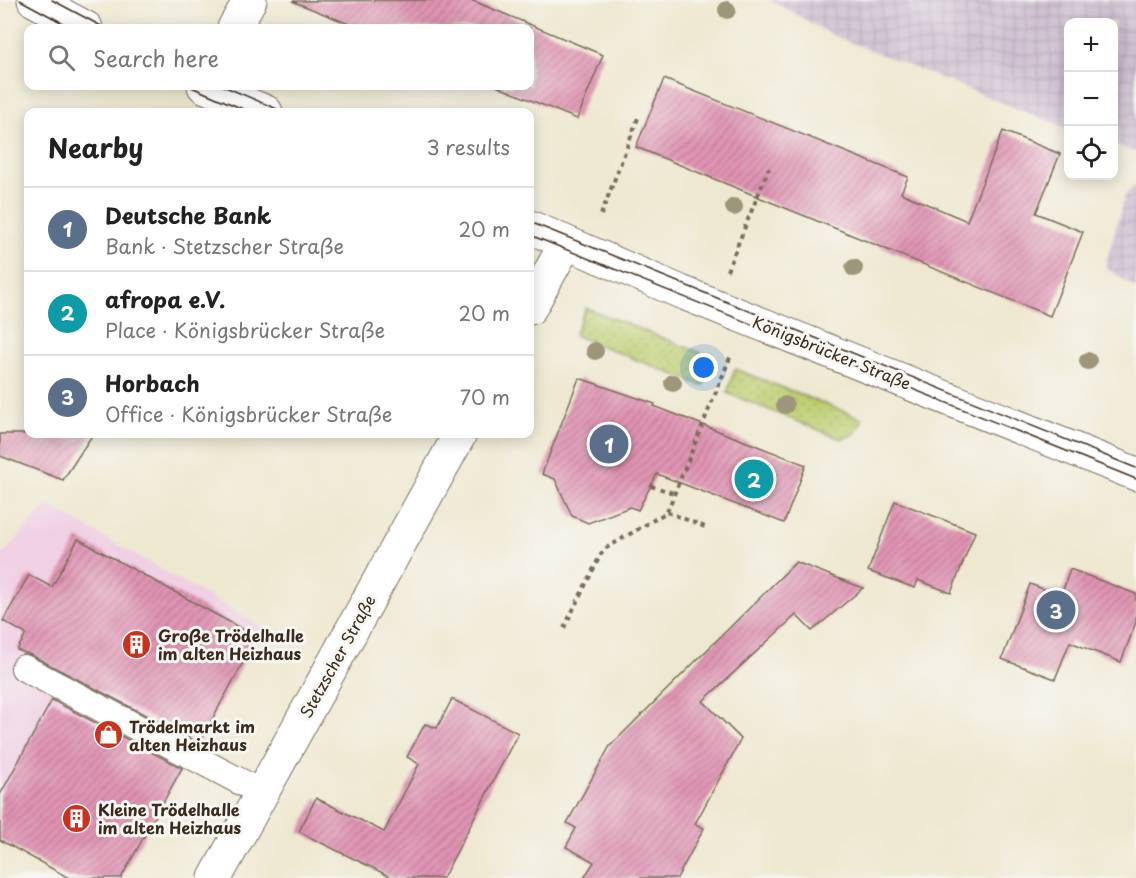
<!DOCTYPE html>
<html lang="en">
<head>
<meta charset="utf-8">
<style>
  body { margin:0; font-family:"Playpen Sans",sans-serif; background:#f2f2f2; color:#222 }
  .controls { position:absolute; right:18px; top:18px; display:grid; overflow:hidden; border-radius:12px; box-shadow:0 3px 15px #0003 }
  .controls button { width:54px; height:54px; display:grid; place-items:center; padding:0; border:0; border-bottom:2px solid #e0e0e0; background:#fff; color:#222; font:30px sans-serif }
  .you { position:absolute; left:704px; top:368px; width:21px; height:21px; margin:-15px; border:4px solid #fff; border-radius:50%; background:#1a73e8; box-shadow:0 0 0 9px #1a73e833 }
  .badge { display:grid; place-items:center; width:39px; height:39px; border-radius:50%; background:#b45309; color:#fff; font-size:20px; font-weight:700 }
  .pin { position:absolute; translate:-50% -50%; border:3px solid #fff; box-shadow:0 2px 6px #0006 }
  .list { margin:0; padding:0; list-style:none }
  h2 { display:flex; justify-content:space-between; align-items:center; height:78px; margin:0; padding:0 24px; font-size:26px }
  h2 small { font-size:20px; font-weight:400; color:#767676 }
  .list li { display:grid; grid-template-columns:39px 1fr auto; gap:18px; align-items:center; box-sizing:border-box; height:84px; padding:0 24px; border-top:2px solid #e0e0e0 }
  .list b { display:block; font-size:22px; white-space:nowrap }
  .list p { margin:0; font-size:20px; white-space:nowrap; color:#767676 }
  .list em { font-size:20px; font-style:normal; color:#767676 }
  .icon { flex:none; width:33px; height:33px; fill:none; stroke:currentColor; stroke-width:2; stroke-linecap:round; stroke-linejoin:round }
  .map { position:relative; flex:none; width:1136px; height:878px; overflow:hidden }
  .search { position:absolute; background:#fff; box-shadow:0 3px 15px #0003; left:24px; top:24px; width:510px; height:66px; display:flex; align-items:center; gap:15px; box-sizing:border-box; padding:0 21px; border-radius:12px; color:#767676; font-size:22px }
  .panel { position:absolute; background:#fff; box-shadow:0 3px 15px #0003; left:24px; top:108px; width:510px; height:330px; border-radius:12px }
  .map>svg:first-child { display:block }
  .built { fill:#f0d0e4 }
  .industrial { fill:url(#industrial-grid) }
  .grass { fill:url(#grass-dots); stroke:#7c7c47; stroke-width:1.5 }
  .building { fill:url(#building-hatch) }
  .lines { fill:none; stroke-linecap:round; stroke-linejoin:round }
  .service-casing { stroke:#7a6c5c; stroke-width:28 }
  .minor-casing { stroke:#7a6c5c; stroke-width:35 }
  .primary-casing { stroke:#7a6c5c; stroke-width:35 }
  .path { stroke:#7a6c5c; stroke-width:4; stroke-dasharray:4.5 4.5; stroke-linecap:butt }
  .service { stroke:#fff; stroke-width:26 }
  .minor { stroke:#fff; stroke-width:33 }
  .primary { stroke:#fff; stroke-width:33 }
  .tram { stroke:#3b2a1e; stroke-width:1.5 }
  .tree { fill:#9e9679 }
  .labels { text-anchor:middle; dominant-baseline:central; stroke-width:6; stroke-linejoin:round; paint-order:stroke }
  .street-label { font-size:16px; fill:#3b2a1e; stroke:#f6f6f2 }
  .poi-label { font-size:16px; font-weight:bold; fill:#3b2a1e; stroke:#f6f6f2; text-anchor:start }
</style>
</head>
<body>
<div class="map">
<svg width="1136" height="878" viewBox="0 0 1136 878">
  <defs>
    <pattern id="industrial-grid" width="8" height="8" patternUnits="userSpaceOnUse" patternTransform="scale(1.5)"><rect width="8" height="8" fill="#cebed1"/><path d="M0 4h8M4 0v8" fill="none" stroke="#b2a3b3"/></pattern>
    <pattern id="grass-dots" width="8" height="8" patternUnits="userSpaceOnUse" patternTransform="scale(1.5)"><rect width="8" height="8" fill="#bdce70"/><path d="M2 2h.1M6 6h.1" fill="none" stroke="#a3b161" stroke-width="1.8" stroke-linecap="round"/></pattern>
    <pattern id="building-hatch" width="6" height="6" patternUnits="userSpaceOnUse" patternTransform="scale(1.5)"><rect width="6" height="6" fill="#e094b3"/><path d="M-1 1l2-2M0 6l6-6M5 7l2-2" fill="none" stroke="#b77991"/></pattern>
  </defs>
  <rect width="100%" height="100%" fill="#f6f6f2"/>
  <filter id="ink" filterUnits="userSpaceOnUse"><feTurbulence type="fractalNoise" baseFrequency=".0167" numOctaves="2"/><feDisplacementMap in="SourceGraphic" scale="12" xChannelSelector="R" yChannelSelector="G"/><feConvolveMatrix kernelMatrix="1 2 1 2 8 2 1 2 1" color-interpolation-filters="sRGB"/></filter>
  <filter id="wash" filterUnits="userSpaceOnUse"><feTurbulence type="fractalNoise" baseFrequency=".008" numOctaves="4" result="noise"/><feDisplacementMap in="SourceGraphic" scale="24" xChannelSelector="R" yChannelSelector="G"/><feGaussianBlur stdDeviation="1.35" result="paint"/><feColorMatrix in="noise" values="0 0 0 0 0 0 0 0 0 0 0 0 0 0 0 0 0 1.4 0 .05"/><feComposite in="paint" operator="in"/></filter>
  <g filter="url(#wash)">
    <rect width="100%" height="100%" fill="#efe8d0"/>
    <path class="built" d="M48,505L264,628L121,878H69L0,840V557Z"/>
    <g class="industrial">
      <path d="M771,0H1136V152L1114,144V22H1068V129L832,35Z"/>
      <path d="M1136,185V288H1135L1105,267L1125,195Z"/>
    </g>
    <g class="grass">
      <path d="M586,308L714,358L703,386L574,335Z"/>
      <path d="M735,369L863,419L855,434L841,439L727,393Z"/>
    </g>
    <g id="blocks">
      <g class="building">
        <path d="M471,0L603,55L577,119L496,86H530V28H359L292,1Z"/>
        <path d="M664,79L908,177L901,193L967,221L1003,131L1060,154L1036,213L1083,232L1050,316L636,147Z"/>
        <path d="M579,378L655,404L654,406L806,465L784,523L657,474L638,510L630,507L588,523L572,516L555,479L542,474Z"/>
        <path d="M0,434H93L63,480L0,456Z"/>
        <path d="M895,501L975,532L951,593L918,580L915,588L868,571Z"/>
        <path d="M78,539L257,637L199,743L31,655L17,650L26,634L3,621L29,575L52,587Z"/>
        <path d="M796,562L863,588L812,631L796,615L703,701L741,739L695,824L704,828L677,878H584L594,862L566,847L576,828L567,823L610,746Z"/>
        <path d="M1070,569L1136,594V622L1121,662L1070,642L1055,679L1002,659L1030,584L1061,596Z"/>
        <path d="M452,699L518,733L443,878H393L299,832L316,798L384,832L419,764L407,757L425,724L437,728Z"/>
        <path d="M52,700L182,768L121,878H69L0,840V795Z"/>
      </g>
    </g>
  </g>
  <g filter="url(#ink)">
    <use href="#blocks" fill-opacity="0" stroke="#7a6c5c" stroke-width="1.5"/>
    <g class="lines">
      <defs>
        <path id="service" d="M24,668L262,793"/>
        <g id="minor">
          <path d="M234,28L250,0"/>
          <path d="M530,308L566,243"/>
          <path d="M215,878L460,434"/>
        </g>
        <g id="primary">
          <path d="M34,0L86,28"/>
          <path d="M204,86L266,112"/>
          <path d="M530,227L681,292L1136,474"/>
        </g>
      </defs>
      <use href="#service" class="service-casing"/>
      <use href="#minor" class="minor-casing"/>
      <use href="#primary" class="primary-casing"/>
      <g class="path">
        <path d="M601,215L638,118"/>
        <path d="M727,271L769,168"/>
        <path d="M651,486L674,493"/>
        <path d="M667,512L705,527"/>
        <path d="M564,628L603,550L667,512L731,355"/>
      </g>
      <use href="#service" class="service"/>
      <use href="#minor" class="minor"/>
      <use href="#primary" class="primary"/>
      <g class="tram">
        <path d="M20,0L72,28"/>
        <path d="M52,0L105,28"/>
        <path d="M189,86L250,112"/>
        <path d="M223,86L284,112"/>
        <path d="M530,222L1136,468"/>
        <path d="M530,235L1136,479"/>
      </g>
    </g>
    <g class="tree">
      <circle cx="727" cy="10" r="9"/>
      <circle cx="734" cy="207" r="9"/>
      <circle cx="854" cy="268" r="9"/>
      <circle cx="595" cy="351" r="9"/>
      <circle cx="1088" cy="361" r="9"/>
      <circle cx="673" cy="383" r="9"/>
      <circle cx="785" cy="405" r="9"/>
    </g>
  </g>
  <defs>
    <symbol id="building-disc" viewBox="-11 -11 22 22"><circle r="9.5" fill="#c8321e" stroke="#f6f6f2"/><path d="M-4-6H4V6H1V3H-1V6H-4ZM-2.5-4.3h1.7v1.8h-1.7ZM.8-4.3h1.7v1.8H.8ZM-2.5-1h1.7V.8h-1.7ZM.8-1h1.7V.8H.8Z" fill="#fff"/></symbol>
    <symbol id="shop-disc" viewBox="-11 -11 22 22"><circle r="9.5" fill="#c8321e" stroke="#f6f6f2"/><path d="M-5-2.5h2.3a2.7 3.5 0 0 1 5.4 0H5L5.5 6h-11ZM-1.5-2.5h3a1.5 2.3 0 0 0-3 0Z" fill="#fff"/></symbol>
  </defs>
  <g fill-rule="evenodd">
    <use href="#building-disc" x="120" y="628" width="33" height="33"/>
    <use href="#shop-disc" x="92" y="718" width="33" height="33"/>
    <use href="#building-disc" x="60" y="802" width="33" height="33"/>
  </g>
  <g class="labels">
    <g class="street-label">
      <text transform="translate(832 352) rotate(22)">Königsbrücker Straße</text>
      <text transform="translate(337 656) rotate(-61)">Stetzscher Straße</text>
    </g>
    <g class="poi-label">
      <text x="158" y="635">Große Trödelhalle<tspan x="158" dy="18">im alten Heizhaus</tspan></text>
      <text x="129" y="726">Trödelmarkt im<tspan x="129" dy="18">alten Heizhaus</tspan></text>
      <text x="98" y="809">Kleine Trödelhalle<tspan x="98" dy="18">im alten Heizhaus</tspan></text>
    </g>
  </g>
</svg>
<div class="controls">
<button>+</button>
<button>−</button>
<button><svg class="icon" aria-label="locate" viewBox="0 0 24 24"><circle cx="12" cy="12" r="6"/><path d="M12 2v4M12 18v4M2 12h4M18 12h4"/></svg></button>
</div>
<div class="you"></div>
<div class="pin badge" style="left:609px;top:444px;background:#5c6f8a">1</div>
<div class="pin badge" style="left:754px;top:479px;background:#0f9aa8">2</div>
<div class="pin badge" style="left:1056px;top:610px;background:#5c6f8a">3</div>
<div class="search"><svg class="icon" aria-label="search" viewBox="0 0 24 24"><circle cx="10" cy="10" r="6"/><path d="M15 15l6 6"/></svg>Search here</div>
<section class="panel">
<h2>Nearby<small>3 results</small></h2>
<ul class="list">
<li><span class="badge" style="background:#5c6f8a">1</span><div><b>Deutsche Bank</b><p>Bank · Stetzscher Straße</p></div><em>20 m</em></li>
<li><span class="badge" style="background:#0f9aa8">2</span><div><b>afropa e.V.</b><p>Place · Königsbrücker Straße</p></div><em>20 m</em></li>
<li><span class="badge" style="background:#5c6f8a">3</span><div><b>Horbach</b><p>Office · Königsbrücker Straße</p></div><em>70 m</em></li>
</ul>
</section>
</div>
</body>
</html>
